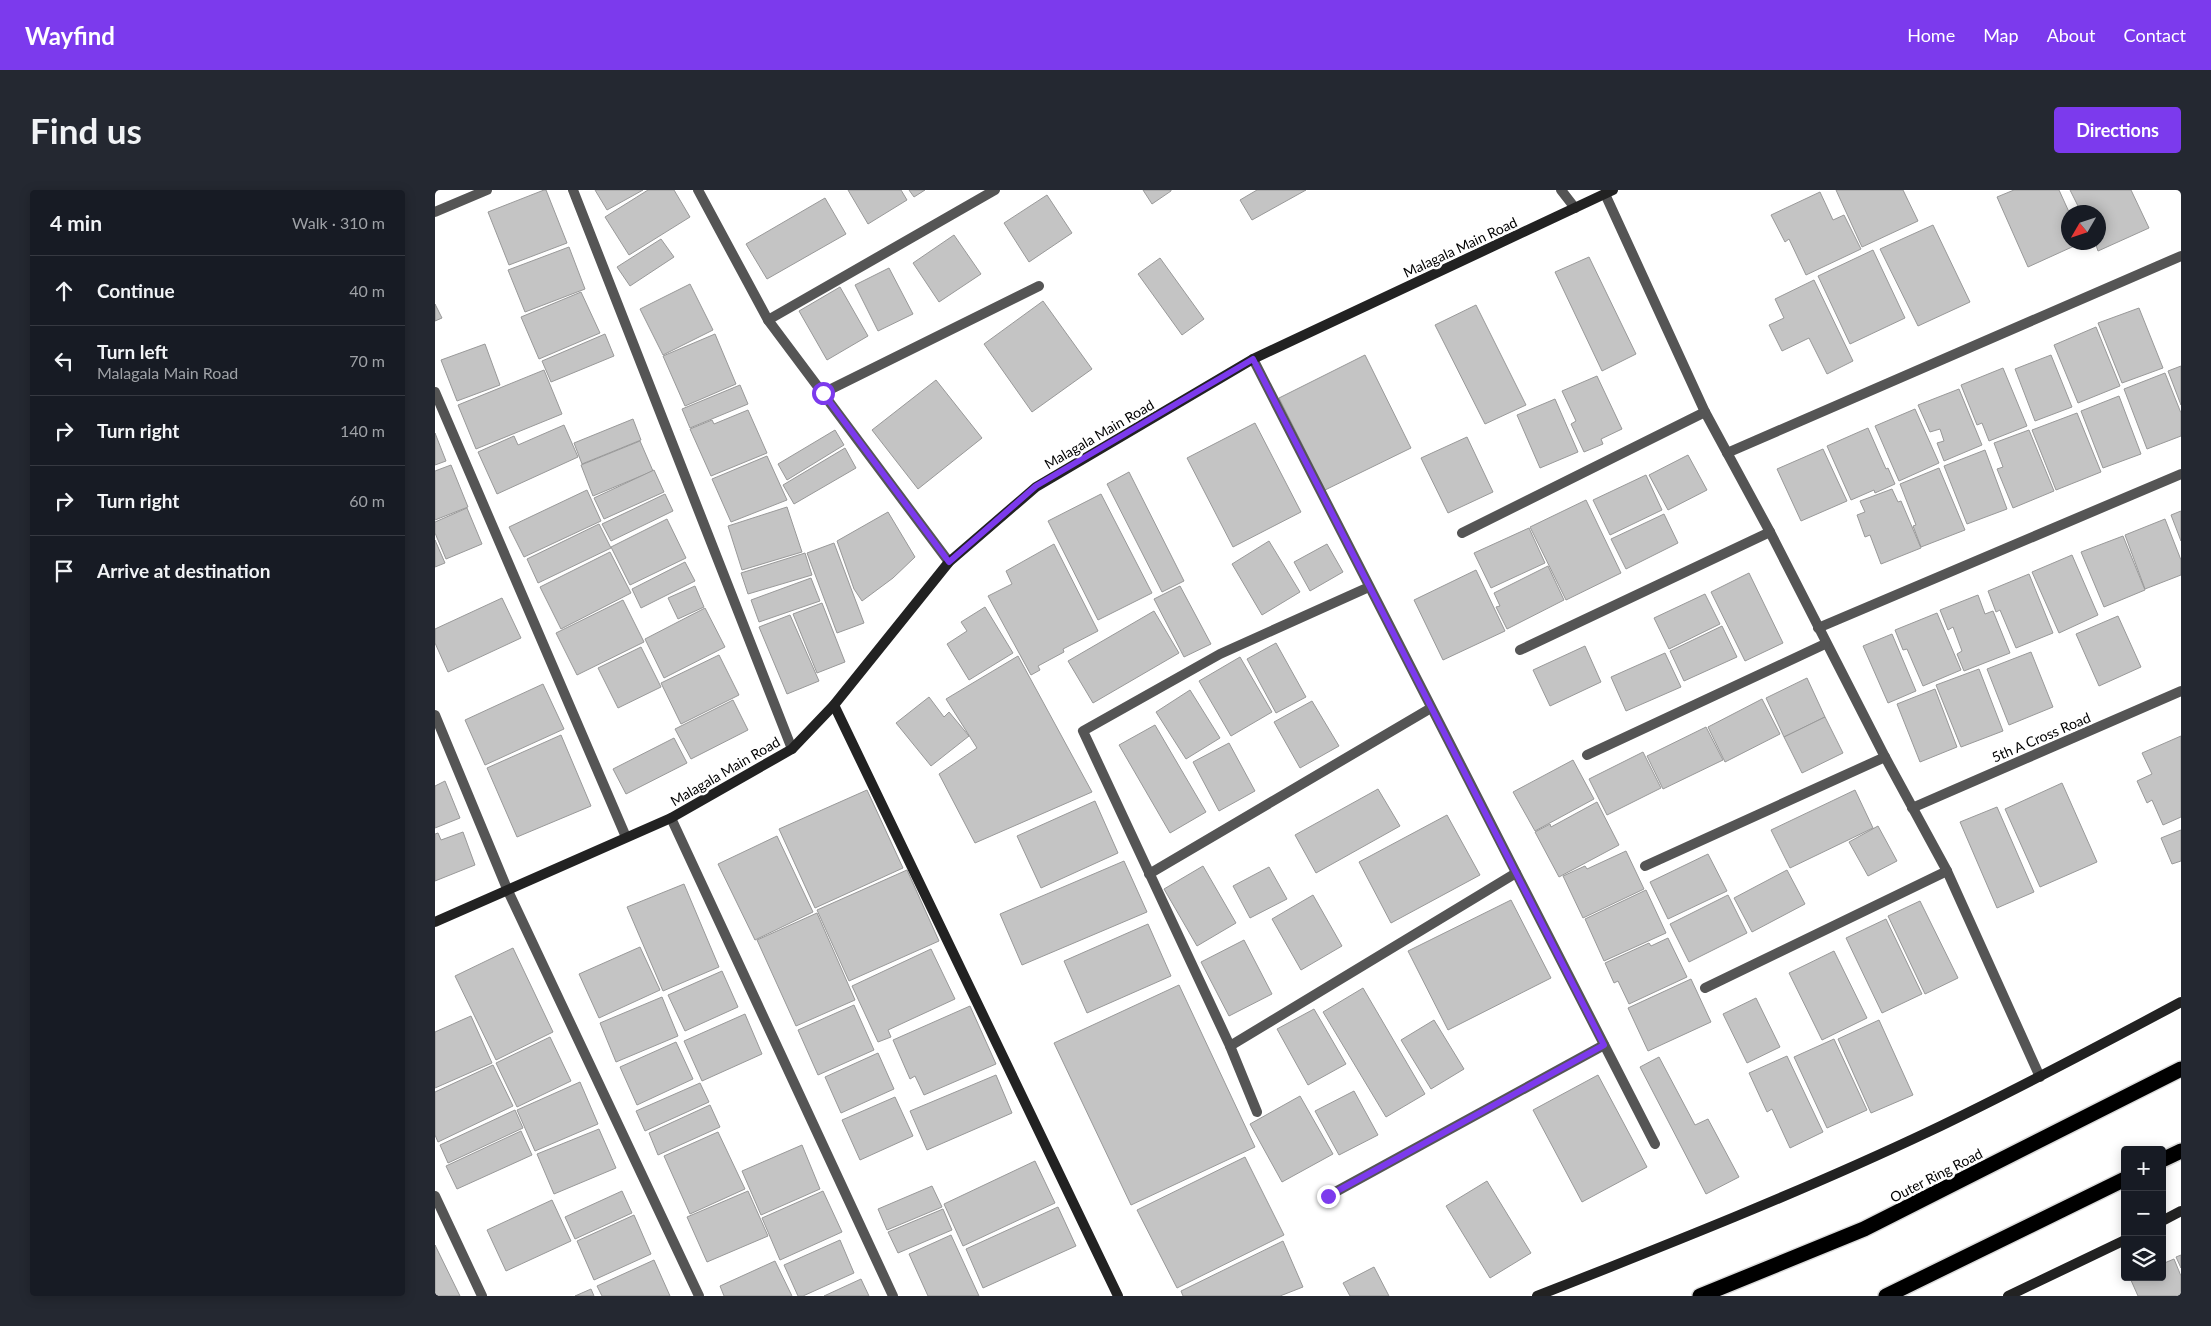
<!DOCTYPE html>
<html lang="en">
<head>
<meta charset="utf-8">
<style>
  body { margin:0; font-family:Lato,sans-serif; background:#242831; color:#f1f3f6 }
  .controls { position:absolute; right:15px; bottom:15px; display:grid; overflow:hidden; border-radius:5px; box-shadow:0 2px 12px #0003 }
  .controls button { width:45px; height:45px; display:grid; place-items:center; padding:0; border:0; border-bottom:1px solid #363941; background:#171b24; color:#f1f3f6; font:25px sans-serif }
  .compass { position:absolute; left:1626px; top:15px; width:45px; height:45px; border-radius:50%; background:#171b24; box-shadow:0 2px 12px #0003; rotate:231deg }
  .stop { position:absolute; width:15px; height:15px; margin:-11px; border:4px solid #7c3aed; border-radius:50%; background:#fff }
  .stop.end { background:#7c3aed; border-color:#fff; box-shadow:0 1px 5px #0008 }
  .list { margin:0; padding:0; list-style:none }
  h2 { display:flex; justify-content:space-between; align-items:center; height:65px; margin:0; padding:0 20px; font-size:21px }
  h2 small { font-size:16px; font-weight:400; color:#9ea1a6 }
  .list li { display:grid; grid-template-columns:32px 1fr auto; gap:15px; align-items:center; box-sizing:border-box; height:70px; padding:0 20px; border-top:1px solid #363941 }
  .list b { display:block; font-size:19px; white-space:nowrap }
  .list p { margin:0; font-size:16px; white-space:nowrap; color:#9ea1a6 }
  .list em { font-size:16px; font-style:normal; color:#9ea1a6 }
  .icon { flex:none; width:28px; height:28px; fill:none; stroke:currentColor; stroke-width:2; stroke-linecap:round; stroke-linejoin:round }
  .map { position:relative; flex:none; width:1746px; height:1106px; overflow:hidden; border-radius:5px }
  header { display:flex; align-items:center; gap:30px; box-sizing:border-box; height:70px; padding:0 25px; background:#7c3aed; color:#fff }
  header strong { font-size:24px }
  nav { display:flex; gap:28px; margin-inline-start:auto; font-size:18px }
  .intro { display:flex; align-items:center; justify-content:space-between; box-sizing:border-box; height:120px; padding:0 30px }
  h1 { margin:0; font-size:35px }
  .button { padding:12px 22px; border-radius:5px; background:#7c3aed; color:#fff; font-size:18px; font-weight:700 }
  main { display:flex; gap:30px; padding:0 30px }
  aside { flex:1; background:#171b24; border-radius:5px; box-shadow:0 2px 12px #0003 }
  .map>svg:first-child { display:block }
  .building { fill:#c4c4c4; stroke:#999 }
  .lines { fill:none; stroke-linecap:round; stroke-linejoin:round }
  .highway-casing { stroke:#dbdbdb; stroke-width:18 }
  .street { stroke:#555; stroke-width:10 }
  .secondary { stroke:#222; stroke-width:10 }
  .highway { stroke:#000; stroke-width:15 }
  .route { stroke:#7c3aed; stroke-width:6 }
  .labels { text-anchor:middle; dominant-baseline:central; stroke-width:5; stroke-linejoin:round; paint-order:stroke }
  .street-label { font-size:14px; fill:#000; stroke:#fff }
</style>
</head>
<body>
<header>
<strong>Wayfind</strong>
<nav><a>Home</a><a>Map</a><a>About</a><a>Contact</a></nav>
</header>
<div class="intro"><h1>Find us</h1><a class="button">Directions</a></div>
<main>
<aside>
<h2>4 min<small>Walk · 310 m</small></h2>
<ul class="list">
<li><svg class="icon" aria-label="ahead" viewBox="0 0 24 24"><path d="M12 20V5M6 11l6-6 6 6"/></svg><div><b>Continue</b></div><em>40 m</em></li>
<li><svg class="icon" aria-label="left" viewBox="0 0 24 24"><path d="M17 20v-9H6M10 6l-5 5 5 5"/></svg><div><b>Turn left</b><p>Malagala Main Road</p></div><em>70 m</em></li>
<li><svg class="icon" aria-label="right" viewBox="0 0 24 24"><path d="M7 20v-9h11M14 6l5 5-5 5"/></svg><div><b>Turn right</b></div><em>140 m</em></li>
<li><svg class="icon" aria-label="right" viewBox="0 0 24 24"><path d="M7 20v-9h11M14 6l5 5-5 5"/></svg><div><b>Turn right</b></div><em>60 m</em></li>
<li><svg class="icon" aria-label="arrive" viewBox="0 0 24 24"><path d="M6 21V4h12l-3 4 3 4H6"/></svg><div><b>Arrive at destination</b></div></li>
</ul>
</aside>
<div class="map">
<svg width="1746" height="1106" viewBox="0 0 1746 1106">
  <rect width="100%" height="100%" fill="#fff"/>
  <g class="building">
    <path d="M109,0H111L132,53L74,75L53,22Z"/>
    <path d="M160,0H208L172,20Z"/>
    <path d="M213,0H239L255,27L194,65L170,27Z"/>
    <path d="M413,0H466L472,10L433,34Z"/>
    <path d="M474,0H490L479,7Z"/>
    <path d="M708,0H736V1L717,14Z"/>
    <path d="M822,0H871L817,30L805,10Z"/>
    <path d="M1401,0H1468L1483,31L1427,57Z"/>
    <path d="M1579,0H1624L1634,22V52H1648L1593,77L1562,7Z"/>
    <path d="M1635,0H1696L1714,38L1663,61L1660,52H1664V22H1646Z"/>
    <path d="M1385,2L1398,30L1409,25L1426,59L1371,85L1354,49L1350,52L1336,25Z"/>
    <path d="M612,5L637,43L594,72L569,33Z"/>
    <path d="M390,8L411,44L332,89L311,54Z"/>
    <path d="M1498,35L1535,112L1483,136L1445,59Z"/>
    <path d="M519,45L546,84L504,112L478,73Z"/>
    <path d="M226,49L239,67L195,96L182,77Z"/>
    <path d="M134,57L150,99L90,122L73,80Z"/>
    <path d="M1438,60L1470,128L1415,154L1383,86Z"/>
    <path d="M1154,67L1201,164L1167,181L1120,82Z"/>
    <path d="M725,68L769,129L747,145L703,84Z"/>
    <path d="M454,78L478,124L443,141L420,95Z"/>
    <path d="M1379,90L1418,171L1392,184L1374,148L1347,161L1334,135L1349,128L1340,109Z"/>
    <path d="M255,94L278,140L228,165L205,119Z"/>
    <path d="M405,97L433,146L392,170L364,121Z"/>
    <path d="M146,102L165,143L104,169L86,127Z"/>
    <path d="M608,111L657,179L597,222L549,154Z"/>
    <path d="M0,114L7,128L0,131Z"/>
    <path d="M1041,115L1091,215L1050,234L1000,135Z"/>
    <path d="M1704,118L1728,178L1687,193L1663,133Z"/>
    <path d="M1661,137L1685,196L1643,213L1619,155Z"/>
    <path d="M170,144L179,166L116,192L107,171Z"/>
    <path d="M280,144L301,194L250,216L228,166Z"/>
    <path d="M50,154L65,195L22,211L6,170Z"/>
    <path d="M930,165L976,258L890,300L844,208Z"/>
    <path d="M1616,165L1637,217L1600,231L1580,179Z"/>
    <path d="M1746,176V215L1733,181Z"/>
    <path d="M1568,178L1592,236L1554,251L1547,233L1542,235L1526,195Z"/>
    <path d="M109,180L127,224L41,259L23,215Z"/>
    <path d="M1730,183L1746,223V246L1712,259L1689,199Z"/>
    <path d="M1162,186L1187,239L1166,249L1168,254L1149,262L1136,234L1141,231L1127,201Z"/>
    <path d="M501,190L547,248L483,299L437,240Z"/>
    <path d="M305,195L313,214L255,238L247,219Z"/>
    <path d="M1524,199L1547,255L1509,271L1502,253L1509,251L1505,239L1495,242L1483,215Z"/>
    <path d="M1684,206L1706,264L1668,278L1646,221Z"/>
    <path d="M1120,209L1143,262L1105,278L1082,225Z"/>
    <path d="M1480,219L1504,273L1464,291L1440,236Z"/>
    <path d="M313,220L332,263L276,286L255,239L277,230L279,234Z"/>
    <path d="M1642,223L1666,282L1621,300L1597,240Z"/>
    <path d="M198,229L206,250L147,274L139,253Z"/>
    <path d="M820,233L866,322L798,357L752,268Z"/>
    <path d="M129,235L143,267L62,304L43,262L79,246L83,255Z"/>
    <path d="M1433,238L1451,279L1453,278L1460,294L1440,303L1439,300L1416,310L1392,256Z"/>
    <path d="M400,240L409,255L352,290L343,274Z"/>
    <path d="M1594,240L1619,301L1578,318L1562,279L1568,277L1559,253Z"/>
    <path d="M0,243L11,271L0,275Z"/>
    <path d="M1032,247L1058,302L1013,323L986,268Z"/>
    <path d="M205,251L218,281L158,306L146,275Z"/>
    <path d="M410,258L421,278L359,314L348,295Z"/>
    <path d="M1388,259L1412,311L1366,331L1342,279Z"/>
    <path d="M1550,260L1572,319L1532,334L1509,276Z"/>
    <path d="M1253,265L1272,300L1233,320L1214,285Z"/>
    <path d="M332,266L352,310L296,332L277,289Z"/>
    <path d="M16,275L33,317L0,330V281Z"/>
    <path d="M1504,278L1530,340L1486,357L1478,336L1481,335L1465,294Z"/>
    <path d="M219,280L229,302L169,329L159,308Z"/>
    <path d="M694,282L749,391L727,402L672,294Z"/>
    <path d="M1211,285L1227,320L1175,345L1158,310Z"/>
    <path d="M1457,299L1463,312L1466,311L1486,358L1446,374L1435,345L1430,347L1422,325L1430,322L1425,311Z"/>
    <path d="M152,300L166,331L89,367L74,337Z"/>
    <path d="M230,304L238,321L176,351L167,334Z"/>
    <path d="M666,304L717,403L663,430L613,331Z"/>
    <path d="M1151,310L1186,383L1131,410L1095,337Z"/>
    <path d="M352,317L367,362L307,380L293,336Z"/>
    <path d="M32,318L47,354L11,369L0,343V332Z"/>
    <path d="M1746,321V351L1736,325Z"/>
    <path d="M453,322L480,367L458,388L427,411L419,399L402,351Z"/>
    <path d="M1229,324L1243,353L1191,379L1176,349Z"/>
    <path d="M232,329L251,368L195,395L176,357Z"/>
    <path d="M1730,329L1746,370V385L1710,399L1690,345Z"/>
    <path d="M164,334L176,358L103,393L92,369Z"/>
    <path d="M1094,338L1110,373L1056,398L1039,363Z"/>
    <path d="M1688,346L1710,400L1669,417L1646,362Z"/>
    <path d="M0,350L10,373L0,377Z"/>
    <path d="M834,351L865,402L827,425L797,374Z"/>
    <path d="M399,353L429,433L402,443L372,363Z"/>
    <path d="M619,354L663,441L628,459L629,462L603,476L605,480L596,485L553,406L577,394L571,381Z"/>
    <path d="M892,354L908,382L875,401L859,372Z"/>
    <path d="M175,362L196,403L126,439L105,397Z"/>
    <path d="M370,363L377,385L313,404L306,383Z"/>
    <path d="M1637,365L1663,425L1624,443L1597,382Z"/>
    <path d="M250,372L260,391L206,418L197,399Z"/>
    <path d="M1113,376L1129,410L1072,439L1061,417L1065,416L1059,403Z"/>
    <path d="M1041,380L1070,441L1008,470L979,410Z"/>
    <path d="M1314,383L1348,453L1310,471L1276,402Z"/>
    <path d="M1594,384L1618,443L1581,458L1565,420L1561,422L1553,401Z"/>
    <path d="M376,388L385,411L324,432L316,410Z"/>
    <path d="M260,396L269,417L243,429L233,408Z"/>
    <path d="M745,396L776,454L749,467L719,409Z"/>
    <path d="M1270,404L1285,434L1234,459L1219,428Z"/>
    <path d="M1543,405L1550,424L1558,421L1575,463L1529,481L1522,464L1527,461L1518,437L1513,440L1505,420Z"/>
    <path d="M67,408L86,448L13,482L0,453V439Z"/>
    <path d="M188,410L209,452L142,485L121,443Z"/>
    <path d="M387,413L410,472L382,483L358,424Z"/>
    <path d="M550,417L578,463L534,490L512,454L532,441L526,432Z"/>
    <path d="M270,418L290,457L229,488L210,449Z"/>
    <path d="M719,421L744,463L658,513L633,471Z"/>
    <path d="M1502,423L1526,480L1488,496L1472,459L1468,460L1460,440Z"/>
    <path d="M355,425L384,491L352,504L324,437Z"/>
    <path d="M1683,426L1706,477L1664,496L1641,444Z"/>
    <path d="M1287,436L1302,467L1249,491L1235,461Z"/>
    <path d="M1457,444L1481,501L1453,513L1428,456Z"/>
    <path d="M841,453L871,507L841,523L812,469Z"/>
    <path d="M1150,456L1166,492L1115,516L1098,480Z"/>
    <path d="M206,457L226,497L183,518L163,478Z"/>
    <path d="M1596,462L1618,517L1574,535L1552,479Z"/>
    <path d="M1230,463L1246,497L1191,521L1176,487Z"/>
    <path d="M284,465L304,505L246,534L226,493Z"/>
    <path d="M583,466L657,602L540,653L504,584L542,558L511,509Z"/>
    <path d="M805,467L837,522L796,546L764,491Z"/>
    <path d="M1544,479L1568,541L1526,557L1501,495Z"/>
    <path d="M1372,488L1390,527L1349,547L1331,508Z"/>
    <path d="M108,494L129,539L50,575L30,530Z"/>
    <path d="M1500,499L1522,557L1485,572L1462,514Z"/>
    <path d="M755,500L785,548L751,569L721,522Z"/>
    <path d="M494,507L509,527L514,522L534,546L496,576L461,533Z"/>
    <path d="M1327,509L1345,544L1290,572L1273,537Z"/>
    <path d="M298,510L313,540L256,569L240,539Z"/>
    <path d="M877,511L904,556L865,578L839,532Z"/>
    <path d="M1390,527L1408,563L1367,583L1349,547Z"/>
    <path d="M720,535L771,622L735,643L684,555Z"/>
    <path d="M1271,537L1288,570L1228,599L1212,566Z"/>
    <path d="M126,545L156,616L82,647L52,578Z"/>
    <path d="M1746,546V627L1728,635L1717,610L1712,613L1702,591L1717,584L1707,563Z"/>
    <path d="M239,548L252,573L191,604L178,579Z"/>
    <path d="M794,553L820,601L784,621L758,572Z"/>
    <path d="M1208,562L1226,598L1172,625L1154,589Z"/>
    <path d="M1138,570L1159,609L1100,641L1078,602Z"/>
    <path d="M10,591L25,628L0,638V596Z"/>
    <path d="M1627,593L1662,672L1605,697L1570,619Z"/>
    <path d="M943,599L965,636L881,683L860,645Z"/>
    <path d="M432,600L468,678L380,718L344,639Z"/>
    <path d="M1420,600L1438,638L1355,678L1336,640Z"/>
    <path d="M660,611L683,663L606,698L582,646Z"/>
    <path d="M1162,612L1184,655L1124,687L1100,642L1115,634L1116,637Z"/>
    <path d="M1562,617L1599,702L1562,718L1525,632Z"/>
    <path d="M1012,625L1045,685L956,733L924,672Z"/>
    <path d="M1443,636L1462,671L1433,686L1414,652Z"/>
    <path d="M1746,640V671L1737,674L1726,648Z"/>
    <path d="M28,642L40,675L0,691V644L3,643L6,650Z"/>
    <path d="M342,646L378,722L320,750L283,674Z"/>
    <path d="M1191,661L1209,699L1148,728L1128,686L1150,676L1152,679Z"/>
    <path d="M1273,664L1292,701L1233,729L1215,692Z"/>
    <path d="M689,671L712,722L587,775L565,724Z"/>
    <path d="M768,676L801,733L762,756L729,699Z"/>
    <path d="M834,677L852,709L815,728L798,696Z"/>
    <path d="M472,680L504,751L414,791L382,720Z"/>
    <path d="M1352,680L1370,714L1317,742L1299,708Z"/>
    <path d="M249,694L284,777L228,801L192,717Z"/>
    <path d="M1211,700L1231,743L1169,771L1150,729Z"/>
    <path d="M878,705L907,756L866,780L837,729Z"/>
    <path d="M1293,705L1312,743L1254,772L1235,734Z"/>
    <path d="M1076,710L1116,788L1013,840L973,761Z"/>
    <path d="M1485,711L1523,788L1490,804L1453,726Z"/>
    <path d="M382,723L420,810L361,836L322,750Z"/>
    <path d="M1451,729L1487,804L1447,823L1411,748Z"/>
    <path d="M713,734L736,786L652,823L629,771Z"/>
    <path d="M1233,748L1252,787L1194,814L1183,791L1179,793L1170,773L1214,753L1216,756Z"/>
    <path d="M809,750L837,804L794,826L766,772Z"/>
    <path d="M205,757L225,800L164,828L144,784Z"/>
    <path d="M78,758L118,842L61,870L20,786Z"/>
    <path d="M496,759L520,809L453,840L456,847L443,852L417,796Z"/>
    <path d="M1399,761L1432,828L1387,850L1354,783Z"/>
    <path d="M287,781L303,817L250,841L233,805Z"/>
    <path d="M1256,789L1276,832L1213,861L1193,818Z"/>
    <path d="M744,795L820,957L696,1015L619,853Z"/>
    <path d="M928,798L990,904L951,927L888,822Z"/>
    <path d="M227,807L243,846L181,872L165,833Z"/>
    <path d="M1321,808L1345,857L1312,873L1288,824Z"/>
    <path d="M419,815L439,860L383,885L363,840Z"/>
    <path d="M535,816L561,874L489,905L480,886L475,889L458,850Z"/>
    <path d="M879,819L911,874L873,895L842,839Z"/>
    <path d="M310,824L327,864L267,891L249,851Z"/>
    <path d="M36,826L57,873L0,898V842Z"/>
    <path d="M999,830L1029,879L996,899L966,850Z"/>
    <path d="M1444,830L1478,905L1436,923L1403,849Z"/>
    <path d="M115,847L136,891L82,917L61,873Z"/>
    <path d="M1399,849L1432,920L1392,938L1359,867Z"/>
    <path d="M241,852L258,889L202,915L185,877Z"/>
    <path d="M443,863L459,899L406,923L390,887Z"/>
    <path d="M1352,866L1388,942L1355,958L1337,919L1332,922L1314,883Z"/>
    <path d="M1224,867L1260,935L1273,929L1304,987L1271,1004L1205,877Z"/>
    <path d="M58,875L78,916L3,952L0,945V902Z"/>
    <path d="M561,885L577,923L492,960L475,921Z"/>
    <path d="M1163,885L1212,977L1147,1012L1098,920Z"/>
    <path d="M145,892L163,934L100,961L82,920Z"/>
    <path d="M265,893L274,912L210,941L201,921Z"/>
    <path d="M919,901L943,945L904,965L880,921Z"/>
    <path d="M865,906L898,964L847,992L815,934Z"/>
    <path d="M460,907L478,946L425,970L407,930Z"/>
    <path d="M275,915L285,937L223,965L214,943Z"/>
    <path d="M80,920L88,938L13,973L5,955Z"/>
    <path d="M164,939L181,978L119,1004L102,964Z"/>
    <path d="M86,941L97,965L22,999L11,976Z"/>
    <path d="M283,942L310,999L255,1024L229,966Z"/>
    <path d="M367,955L385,999L326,1025L307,981Z"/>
    <path d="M810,967L849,1045L742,1098L702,1020Z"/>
    <path d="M600,971L620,1013L528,1056L509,1014Z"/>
    <path d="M1052,991L1096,1063L1055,1088L1011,1016Z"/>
    <path d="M497,996L507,1017L452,1040L443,1019Z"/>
    <path d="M187,1001L197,1023L140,1049L130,1027Z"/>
    <path d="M313,1001L333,1046L272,1072L252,1027Z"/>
    <path d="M388,1001L407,1042L345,1070L327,1028Z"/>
    <path d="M117,1010L136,1051L71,1081L52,1040Z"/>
    <path d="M623,1017L641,1056L548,1098L531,1059Z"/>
    <path d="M508,1019L517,1040L463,1063L453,1042Z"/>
    <path d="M199,1025L216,1064L159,1090L142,1051Z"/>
    <path d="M516,1045L544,1106H493L474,1064Z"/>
    <path d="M405,1050L419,1083L368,1106H363L349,1075Z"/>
    <path d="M848,1051L868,1097L845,1106H748L746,1101Z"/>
    <path d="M0,1055L25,1106H0Z"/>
    <path d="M1746,1065V1078L1741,1067Z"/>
    <path d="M1739,1069L1746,1086V1106H1703L1695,1088L1727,1087V1074Z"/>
    <path d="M219,1070L235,1106H167L162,1096Z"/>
    <path d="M340,1071L357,1106H289L285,1096Z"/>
    <path d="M939,1077L954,1106H915L908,1093Z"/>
    <path d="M426,1089L434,1106H389Z"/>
    <path d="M156,1099L159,1106H140Z"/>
  </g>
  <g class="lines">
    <defs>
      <g id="highway">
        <path d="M1727,970L1746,961"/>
        <path d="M1265,1106L1429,1039L1746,879"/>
        <path d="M1451,1106L1690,989"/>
      </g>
    </defs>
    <use href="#highway" class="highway-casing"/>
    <g class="street">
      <path d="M138,0L357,559"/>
      <path d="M263,0L333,130L514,372"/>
      <path d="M1126,0L1140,18"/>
      <path d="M1170,4L1270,222L1335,342L1450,567L1512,681L1605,887"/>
      <path d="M0,22L52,0"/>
      <path d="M333,130L560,0"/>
      <path d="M818,169L1220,954"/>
      <path d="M0,202L191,647"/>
      <path d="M388,203L604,96"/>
      <path d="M1292,263L1746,66"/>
      <path d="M1027,343L1270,222"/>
      <path d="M1383,438L1746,284"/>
      <path d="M1085,460L1335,342"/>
      <path d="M0,525L73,701L264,1106"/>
      <path d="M1152,565L1390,454"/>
      <path d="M1477,618L1746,501"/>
      <path d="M236,628L458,1106"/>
      <path d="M1210,676L1450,567"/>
      <path d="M714,684L996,518"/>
      <path d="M1270,798L1512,681"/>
      <path d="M795,856L1081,683"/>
      <path d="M822,922L795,856L648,541L785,464L934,397"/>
      <path d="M0,1006L47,1106"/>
      <path d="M893,1006L1169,855"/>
    </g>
    <g class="secondary">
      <path d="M399,515L683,1106"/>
      <path d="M0,732L236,628L357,559L399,515L514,372L601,297L818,169L1178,0"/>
      <path d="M1727,1031L1746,1021"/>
      <path d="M1102,1106C1234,1054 1366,1002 1493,942C1579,901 1662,857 1746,812"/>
      <path d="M1573,1106L1690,1050"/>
    </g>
    <use href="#highway" class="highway"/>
  </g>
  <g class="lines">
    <path class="route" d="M388,203L514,372L601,296L818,169L1169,855L893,1006"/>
  </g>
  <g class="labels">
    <g class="street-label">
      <text transform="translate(1025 57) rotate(-25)">Malagala Main Road</text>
      <text transform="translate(664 244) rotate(-30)">Malagala Main Road</text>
      <text transform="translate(1606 547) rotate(-23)">5th A Cross Road</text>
      <text transform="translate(290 581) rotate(-30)">Malagala Main Road</text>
      <text transform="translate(1501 985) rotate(-27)">Outer Ring Road</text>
    </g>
  </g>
</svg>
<div class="controls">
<button>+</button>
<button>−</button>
<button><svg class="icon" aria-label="layers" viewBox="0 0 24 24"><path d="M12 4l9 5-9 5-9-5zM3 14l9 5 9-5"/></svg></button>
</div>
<svg class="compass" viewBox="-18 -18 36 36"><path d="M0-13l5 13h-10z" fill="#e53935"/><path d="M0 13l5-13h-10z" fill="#9ea1a6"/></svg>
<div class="stop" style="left:388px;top:203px"></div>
<div class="stop end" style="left:893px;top:1006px"></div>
</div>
</main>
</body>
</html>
